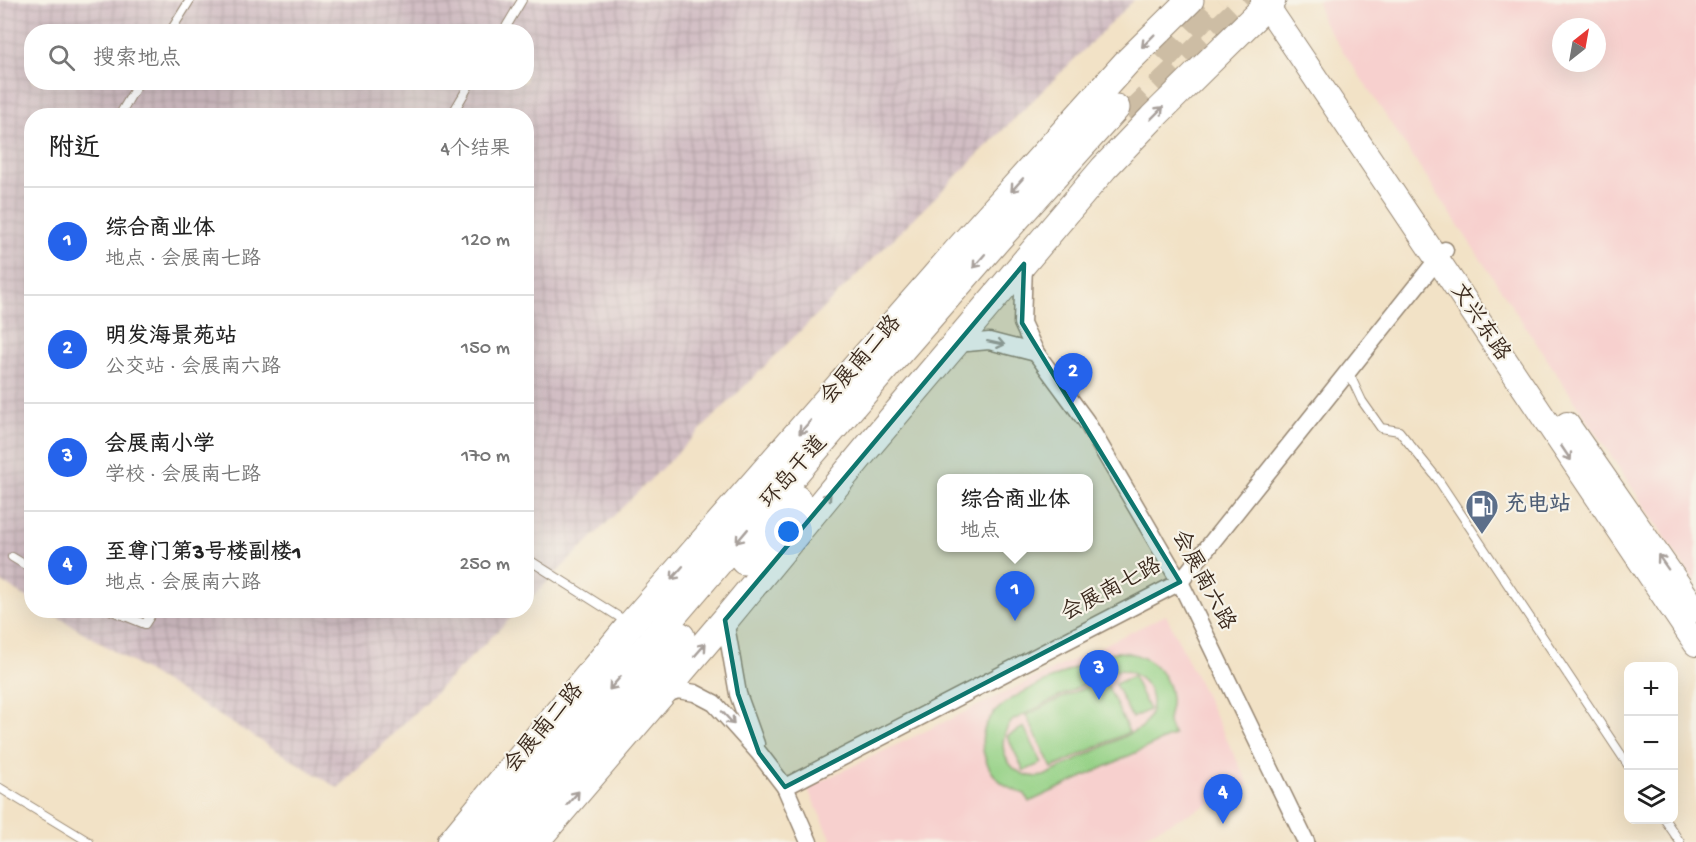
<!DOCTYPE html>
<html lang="zh">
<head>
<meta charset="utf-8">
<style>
  body { margin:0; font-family:"Gochi Hand","LXGW WenKai TC",sans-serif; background:#f2f2f2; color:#222 }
  .controls { position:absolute; right:18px; bottom:18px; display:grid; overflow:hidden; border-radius:12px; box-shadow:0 6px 24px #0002 }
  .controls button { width:54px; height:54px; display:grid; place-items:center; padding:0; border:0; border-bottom:2px solid #e0e0e0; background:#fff; color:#222; font:30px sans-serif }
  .compass { position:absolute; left:1552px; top:18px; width:54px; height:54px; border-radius:50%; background:#fff; box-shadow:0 6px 24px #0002; rotate:31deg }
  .you { position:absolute; left:789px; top:532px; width:21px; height:21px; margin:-15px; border:4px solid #fff; border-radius:50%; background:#1a73e8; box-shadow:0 0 0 9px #1a73e833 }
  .badge { display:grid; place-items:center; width:39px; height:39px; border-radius:50%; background:#2563eb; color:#fff; font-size:20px; font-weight:700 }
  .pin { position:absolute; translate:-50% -50px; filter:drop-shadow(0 2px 3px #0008) }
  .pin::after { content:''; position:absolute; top:32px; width:21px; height:18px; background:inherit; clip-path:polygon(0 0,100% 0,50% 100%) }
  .popup { position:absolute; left:937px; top:474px; width:156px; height:78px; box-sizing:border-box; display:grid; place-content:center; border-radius:12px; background:#fff; filter:drop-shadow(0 2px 4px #0005); font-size:20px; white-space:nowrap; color:#767676 }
  .popup b { font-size:22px; color:#222 }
  .popup::after { content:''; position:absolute; left:50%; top:100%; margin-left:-12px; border:12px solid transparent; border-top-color:#fff }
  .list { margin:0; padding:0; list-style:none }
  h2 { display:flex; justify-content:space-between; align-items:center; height:78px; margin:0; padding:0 24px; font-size:26px }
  h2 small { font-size:20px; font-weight:400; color:#767676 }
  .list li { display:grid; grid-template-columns:39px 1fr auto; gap:18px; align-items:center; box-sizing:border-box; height:108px; padding:0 24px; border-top:2px solid #e0e0e0 }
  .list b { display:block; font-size:22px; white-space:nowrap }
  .list p { margin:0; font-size:20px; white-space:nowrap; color:#767676 }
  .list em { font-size:20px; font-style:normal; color:#767676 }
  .icon { flex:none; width:33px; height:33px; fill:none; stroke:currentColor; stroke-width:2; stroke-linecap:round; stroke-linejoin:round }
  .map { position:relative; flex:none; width:1696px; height:842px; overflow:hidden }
  .search { position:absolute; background:#fff; box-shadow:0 6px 24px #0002; left:24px; top:24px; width:510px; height:66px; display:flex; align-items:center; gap:15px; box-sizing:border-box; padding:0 21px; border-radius:24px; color:#767676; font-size:22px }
  .panel { position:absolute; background:#fff; box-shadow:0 6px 24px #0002; left:24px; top:108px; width:510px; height:510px; border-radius:24px }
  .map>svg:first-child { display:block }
  .built { fill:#f7d0ce; fill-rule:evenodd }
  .industrial { fill:url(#industrial-grid); fill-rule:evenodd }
  .park { fill:#95d186; stroke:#687e52; stroke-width:1.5; fill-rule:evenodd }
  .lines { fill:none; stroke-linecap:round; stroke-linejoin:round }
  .trunk-tunnel { stroke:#cdbda4; stroke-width:27; stroke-dasharray:27 14; stroke-linecap:butt }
  .service-casing { stroke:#968672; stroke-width:10 }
  .minor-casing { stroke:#968672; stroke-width:19 }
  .secondary-casing { stroke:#968672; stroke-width:26 }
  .primary-casing { stroke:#968672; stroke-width:29 }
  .trunk-casing { stroke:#968672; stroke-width:29 }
  .service { stroke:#fff; stroke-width:8 }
  .minor { stroke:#fff; stroke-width:16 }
  .secondary { stroke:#fff; stroke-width:24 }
  .primary { stroke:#fff; stroke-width:27 }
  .trunk { stroke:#fff; stroke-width:27 }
  .oneway { stroke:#a79f9a }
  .marked { fill:#0f766e; fill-opacity:0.2; stroke:#0f766e; stroke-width:4.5; stroke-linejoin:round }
  .labels { text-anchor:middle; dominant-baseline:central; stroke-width:4.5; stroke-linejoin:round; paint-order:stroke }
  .street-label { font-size:22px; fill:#3b2a1e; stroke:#f7f3e8 }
  .service-label { font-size:22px; font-weight:bold; fill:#4e5e75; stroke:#f7f3e8; text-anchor:start }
</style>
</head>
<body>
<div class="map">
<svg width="1696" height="842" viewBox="0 0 1696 842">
  <defs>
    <pattern id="industrial-grid" width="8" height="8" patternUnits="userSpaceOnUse" patternTransform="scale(1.5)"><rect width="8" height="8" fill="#d2bec4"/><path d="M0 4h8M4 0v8" fill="none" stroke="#b5a3a8"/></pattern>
  </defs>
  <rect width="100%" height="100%" fill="#f7f3e8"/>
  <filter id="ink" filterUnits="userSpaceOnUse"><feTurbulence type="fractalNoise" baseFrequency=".0167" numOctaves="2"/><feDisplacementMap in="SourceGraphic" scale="12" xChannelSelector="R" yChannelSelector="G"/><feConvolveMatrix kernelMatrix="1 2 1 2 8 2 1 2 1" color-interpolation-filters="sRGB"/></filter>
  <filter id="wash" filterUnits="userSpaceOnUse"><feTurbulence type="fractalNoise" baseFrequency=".008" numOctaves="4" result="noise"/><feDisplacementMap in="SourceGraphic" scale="24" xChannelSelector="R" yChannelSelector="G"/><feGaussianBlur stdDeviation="1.35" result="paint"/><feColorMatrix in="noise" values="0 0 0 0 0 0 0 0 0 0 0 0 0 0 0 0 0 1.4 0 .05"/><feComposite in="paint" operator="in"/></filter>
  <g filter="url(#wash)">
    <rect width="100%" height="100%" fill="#f2e2c6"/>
    <g class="built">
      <path d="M1318,0H1696V584L1321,18ZM1561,27H1597V63H1561Z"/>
      <path d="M1166,615L1249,785L1130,842H833L807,788Z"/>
    </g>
    <g class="industrial">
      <path d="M0,0H1134L527,602L526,116H32L31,600L0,581ZM32,32H526V82H32Z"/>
      <path d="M48,611H518L338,788Z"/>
    </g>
    <g class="park">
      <path d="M1116,652C1144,651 1169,670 1171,699C1172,707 1168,714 1168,722C1168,725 1172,731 1174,735L1029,802L1025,794C1008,789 994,780 987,763C965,711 1024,692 1060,675C1078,666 1096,655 1116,652ZM1121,670C1151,675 1162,706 1141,728L1044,776C1010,782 990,745 1013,720L1106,673Z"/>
      <path d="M1133,676L1149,710L1132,718L1115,684Z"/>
      <path d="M1104,678L1129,732L1052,768L1026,715Z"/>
      <path d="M1024,727L1042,763L1024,771L1007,736Z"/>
    </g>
  </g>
  <g filter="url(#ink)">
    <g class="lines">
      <g class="trunk-tunnel">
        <path d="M1162,60L1218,0"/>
        <path d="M1128,117L1250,0"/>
      </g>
      <defs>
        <g id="service">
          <path d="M170,32L190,0"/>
          <path d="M503,32L522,0"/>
          <path d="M119,116L139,82"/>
          <path d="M451,116L471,82"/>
          <path d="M1348,371L1362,401L1381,428L1399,431L1437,478L1628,765"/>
          <path d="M12,557L32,569"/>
          <path d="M526,558L627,622"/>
          <path d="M110,610L145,624L154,610"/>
          <path d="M0,788L89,842"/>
          <path d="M1665,820L1680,842"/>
        </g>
        <g id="minor">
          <path d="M1024,264L1022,323L1036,353L1086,421L1180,582L1306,842"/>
          <path d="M956,344L989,341L1036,353"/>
          <path d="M725,620L738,694L756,744"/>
          <path d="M661,696L678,690L695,693L714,703L759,753L785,787L809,842"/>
          <path d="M785,787L1180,582L1445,250"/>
        </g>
        <g id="secondary">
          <path d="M1263,0L1696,644"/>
          <path d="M1567,424L1696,610"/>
        </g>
        <g id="primary">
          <path d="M451,842L631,624L957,251L1126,63L1190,0"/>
          <path d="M535,842L725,620L867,448L1104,168L1152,118L1272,0"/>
        </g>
        <g id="trunk">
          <path d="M744,561L797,499"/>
          <path d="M479,842L882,372L998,239L1116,108"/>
          <path d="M508,842L681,636"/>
        </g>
      </defs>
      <use href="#service" class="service-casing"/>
      <use href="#minor" class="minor-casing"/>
      <use href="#secondary" class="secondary-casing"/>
      <use href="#primary" class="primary-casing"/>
      <use href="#trunk" class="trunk-casing"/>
      <use href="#service" class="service"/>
      <use href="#minor" class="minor"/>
      <use href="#secondary" class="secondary"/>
      <use href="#primary" class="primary"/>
      <use href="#trunk" class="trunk"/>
    </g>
    <defs><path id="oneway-shaft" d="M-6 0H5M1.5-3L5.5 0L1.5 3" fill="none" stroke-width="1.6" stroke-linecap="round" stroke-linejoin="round" transform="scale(1.5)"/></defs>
    <g class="oneway">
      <use href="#oneway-shaft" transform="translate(1148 41) rotate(135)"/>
      <use href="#oneway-shaft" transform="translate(1157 113) rotate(-45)"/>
      <use href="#oneway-shaft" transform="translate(1017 185) rotate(132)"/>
      <use href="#oneway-shaft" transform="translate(979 261) rotate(131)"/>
      <use href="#oneway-shaft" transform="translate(996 343) rotate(12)"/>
      <use href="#oneway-shaft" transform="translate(805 427) rotate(131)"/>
      <use href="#oneway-shaft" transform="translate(1566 453) rotate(56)"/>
      <use href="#oneway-shaft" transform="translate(825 500) rotate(-50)"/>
      <use href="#oneway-shaft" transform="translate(742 536) rotate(130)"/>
      <use href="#oneway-shaft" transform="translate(1663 562) rotate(-125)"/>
      <use href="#oneway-shaft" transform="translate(677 573) rotate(131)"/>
      <use href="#oneway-shaft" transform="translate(700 650) rotate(-49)"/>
      <use href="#oneway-shaft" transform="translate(615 683) rotate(131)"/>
      <use href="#oneway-shaft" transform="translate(728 718) rotate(47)"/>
      <use href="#oneway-shaft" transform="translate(573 798) rotate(-49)"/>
    </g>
  </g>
  <path class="marked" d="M1024,264L1022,323L1180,582L785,787L759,753L738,694L725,620Z"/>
  <defs>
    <symbol id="fuel-pin" viewBox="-11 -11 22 30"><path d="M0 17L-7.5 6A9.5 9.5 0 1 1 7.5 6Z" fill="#5c6f8a" stroke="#f7f3e8"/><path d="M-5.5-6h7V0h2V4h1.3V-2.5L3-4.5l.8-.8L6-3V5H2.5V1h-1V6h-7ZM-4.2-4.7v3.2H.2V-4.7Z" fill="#fff"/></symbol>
  </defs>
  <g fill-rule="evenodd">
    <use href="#fuel-pin" x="1463" y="487" width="38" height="52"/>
  </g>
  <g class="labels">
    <g class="street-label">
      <text transform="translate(1479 323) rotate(56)">文兴东路</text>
      <text transform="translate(862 361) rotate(-49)">会展南二路</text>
      <text transform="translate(795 473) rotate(-49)">环岛干道</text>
      <text transform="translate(1202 581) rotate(62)">会展南六路</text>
      <text transform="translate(1112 591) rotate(-28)">会展南七路</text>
      <text transform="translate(545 729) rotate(-50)">会展南二路</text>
    </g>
    <g class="service-label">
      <text x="1505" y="506">充电站</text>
    </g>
  </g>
</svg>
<div class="controls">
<button>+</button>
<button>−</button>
<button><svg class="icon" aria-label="layers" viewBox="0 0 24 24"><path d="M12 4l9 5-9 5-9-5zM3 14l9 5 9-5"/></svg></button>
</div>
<svg class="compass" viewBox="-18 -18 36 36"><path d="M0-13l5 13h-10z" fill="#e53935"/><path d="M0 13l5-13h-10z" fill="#767676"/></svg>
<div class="you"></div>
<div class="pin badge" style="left:1015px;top:621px">1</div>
<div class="popup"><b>综合商业体</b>地点</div>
<div class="pin badge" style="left:1073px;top:403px">2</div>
<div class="pin badge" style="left:1099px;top:700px">3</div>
<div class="pin badge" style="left:1223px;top:824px">4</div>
<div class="search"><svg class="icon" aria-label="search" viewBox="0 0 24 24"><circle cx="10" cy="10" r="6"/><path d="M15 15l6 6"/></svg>搜索地点</div>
<section class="panel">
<h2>附近<small>4个结果</small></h2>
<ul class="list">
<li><span class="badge">1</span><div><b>综合商业体</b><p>地点 · 会展南七路</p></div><em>120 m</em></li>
<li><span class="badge">2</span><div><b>明发海景苑站</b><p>公交站 · 会展南六路</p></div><em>150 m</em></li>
<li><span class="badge">3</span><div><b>会展南小学</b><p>学校 · 会展南七路</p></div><em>170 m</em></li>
<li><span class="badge">4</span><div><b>至尊门第3号楼副楼1</b><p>地点 · 会展南六路</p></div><em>250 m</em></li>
</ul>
</section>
</div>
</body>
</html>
